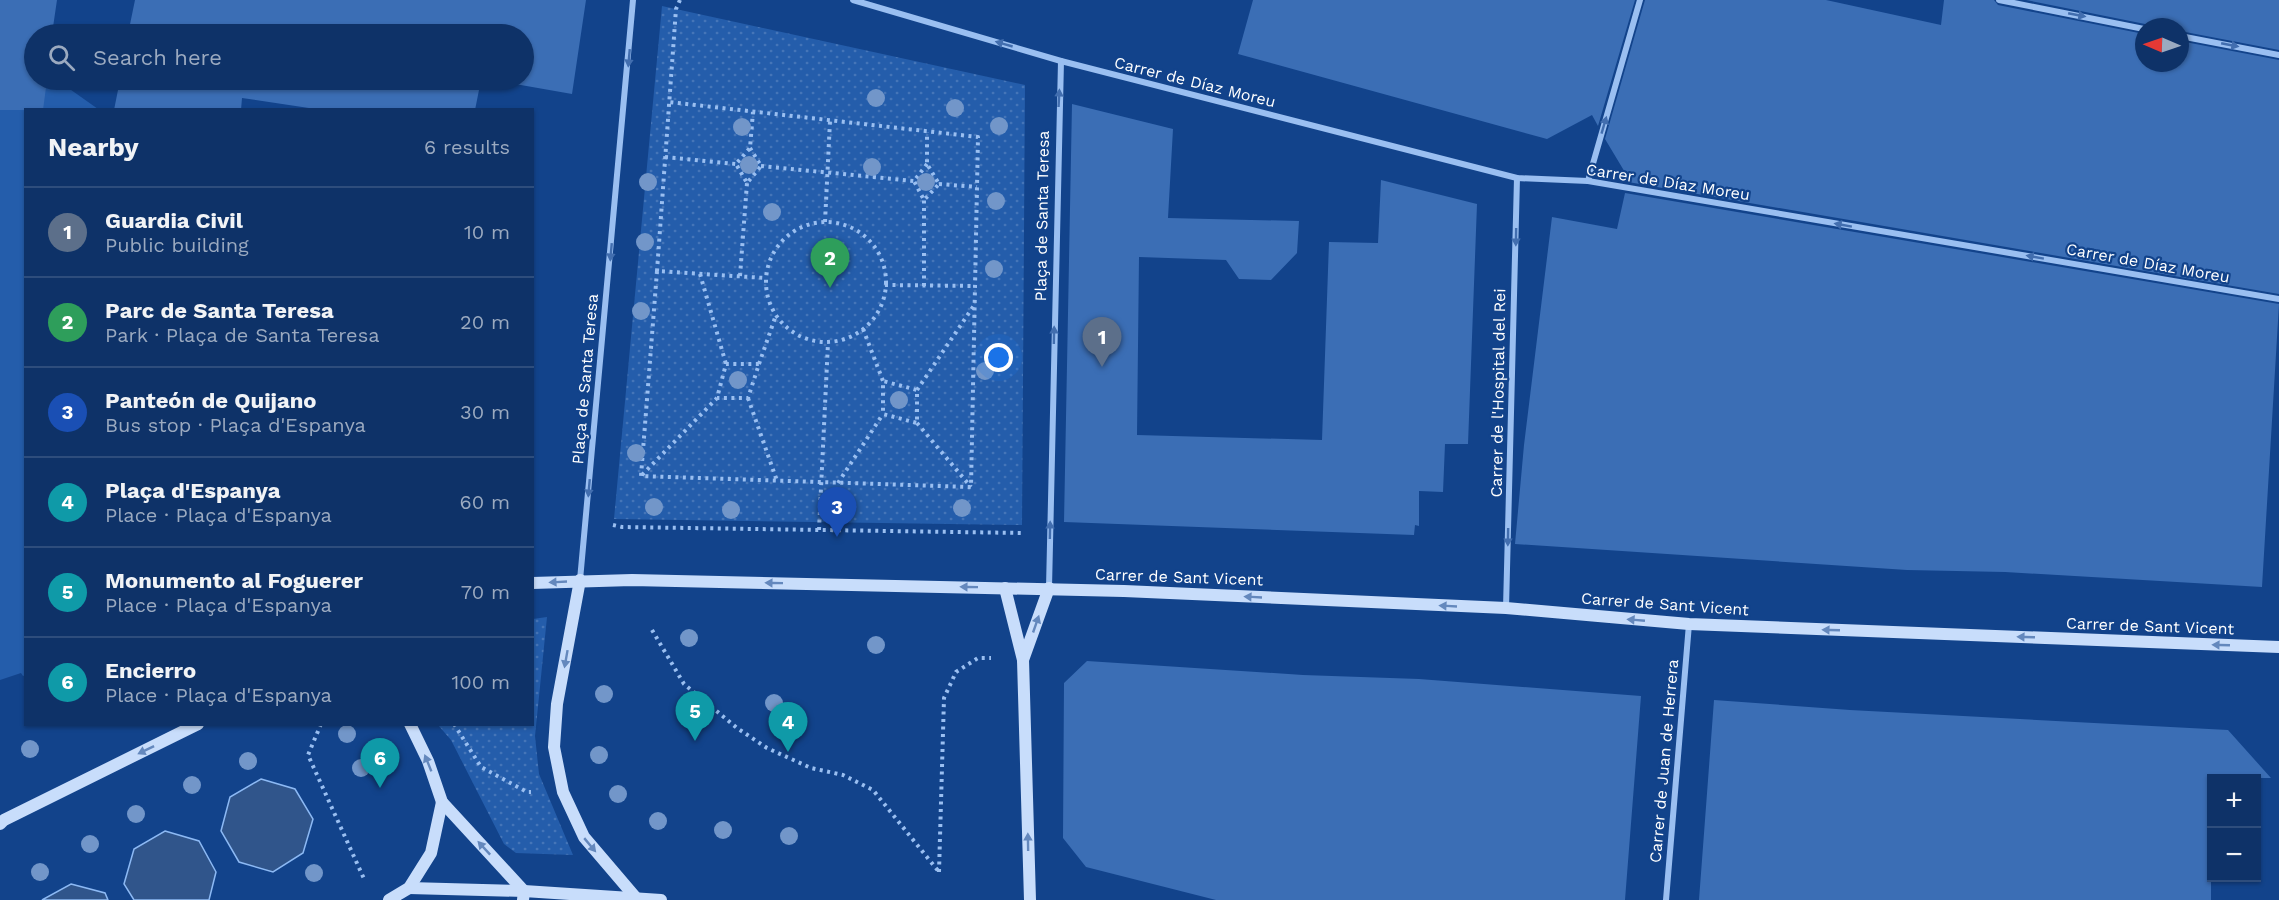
<!DOCTYPE html>
<html lang="en">
<head>
<meta charset="utf-8">
<style>
  body { margin:0; font-family:"Work Sans",sans-serif; background:#1c3e71; color:#f1f3f6 }
  .controls { position:absolute; right:18px; bottom:18px; display:grid; overflow:hidden; border-radius:0px; box-shadow:0 2px 4px #0004 }
  .controls button { width:54px; height:54px; display:grid; place-items:center; padding:0; border:0; border-bottom:2px solid #2e4d7c; background:#0e3268; color:#f1f3f6; font:30px sans-serif }
  .compass { position:absolute; left:2135px; top:18px; width:54px; height:54px; border-radius:50%; background:#0e3268; box-shadow:0 2px 4px #0004; rotate:272deg }
  .you { position:absolute; left:999px; top:358px; width:21px; height:21px; margin:-15px; border:4px solid #fff; border-radius:50%; background:#1a73e8; box-shadow:0 0 0 9px #1a73e833 }
  .badge { display:grid; place-items:center; width:39px; height:39px; border-radius:50%; background:#e797bd; color:#fff; font-size:20px; font-weight:700 }
  .pin { position:absolute; translate:-50% -50px; filter:drop-shadow(0 2px 3px #0008) }
  .pin::after { content:''; position:absolute; top:32px; width:21px; height:18px; background:inherit; clip-path:polygon(0 0,100% 0,50% 100%) }
  .list { margin:0; padding:0; list-style:none }
  h2 { display:flex; justify-content:space-between; align-items:center; height:78px; margin:0; padding:0 24px; font-size:26px }
  h2 small { font-size:20px; font-weight:400; color:#9baac0 }
  .list li { display:grid; grid-template-columns:39px 1fr auto; gap:18px; align-items:center; box-sizing:border-box; height:90px; padding:0 24px; border-top:2px solid #2e4d7c }
  .list b { display:block; font-size:22px; white-space:nowrap }
  .list p { margin:0; font-size:20px; white-space:nowrap; color:#9baac0 }
  .list em { font-size:20px; font-style:normal; color:#9baac0 }
  .icon { flex:none; width:33px; height:33px; fill:none; stroke:currentColor; stroke-width:2; stroke-linecap:round; stroke-linejoin:round }
  .map { position:relative; flex:none; width:2279px; height:900px; overflow:hidden }
  .search { position:absolute; background:#0e3268; box-shadow:0 2px 4px #0004; left:24px; top:24px; width:510px; height:66px; display:flex; align-items:center; gap:15px; box-sizing:border-box; padding:0 21px; border-radius:33px; color:#9baac0; font-size:22px }
  .panel { position:absolute; background:#0e3268; box-shadow:0 2px 4px #0004; left:24px; top:108px; width:510px; height:618px; border-radius:0px }
  .map>svg:first-child { display:block }
  .grass { fill:url(#grass-dots) }
  .park { fill:#245dab }
  .water { fill:#30558b; stroke:#8cb9f4; stroke-width:1.5 }
  .building { fill:#3b6eb5 }
  .lines { fill:none; stroke-linecap:round; stroke-linejoin:round }
  .path { stroke:#9abff1; stroke-width:4; stroke-dasharray:3 4.5; stroke-linecap:butt }
  .street { stroke:#9abff1; stroke-width:6 }
  .secondary { stroke:#c8ddfb; stroke-width:12 }
  .tree { fill:#7296c9 }
  .oneway { fill:#426eaf }
  .oneway2 { fill:#6488bd }
  .labels { text-anchor:middle; dominant-baseline:central; stroke-width:4.5; stroke-linejoin:round; paint-order:stroke }
  .street-label { font-size:16px; fill:#fff; stroke:#12438b }
</style>
</head>
<body>
<div class="map">
<svg width="2279" height="900" viewBox="0 0 2279 900">
  <defs>
    <pattern id="grass-dots" width="8" height="8" patternUnits="userSpaceOnUse" patternTransform="scale(1.5)"><rect width="8" height="8" fill="#245dab"/><path d="M2 2h.1M6 6h.1" fill="none" stroke="#4575b8" stroke-width="1.8" stroke-linecap="round"/></pattern>
  </defs>
  <rect width="100%" height="100%" fill="#12438b"/>
  <g class="grass">
    <path d="M662,6L1025,85L1022,525L614,519Z"/>
    <path d="M547,617L535,736L539,774L573,855L516,853L504,844L451,740L438,725L532,724L533,619Z"/>
  </g>
  <path class="park" d="M0,52L10,54L34,67V80H57L98,109L26,110V675L23,676L21,673L0,680Z"/>
  <g class="water">
    <path d="M261,779L295,789L313,819L303,853L273,872L239,862L221,831L230,797Z"/>
    <path d="M165,831L199,841L216,872L209,900H134L124,884L134,849Z"/>
    <path d="M71,884L105,893L108,900H42Z"/>
  </g>
  <g class="building">
    <path d="M0,0H57L52,34H34V80H47L43,110H0Z"/>
    <path d="M135,0H586L572,94L492,80H524V34H128Z"/>
    <path d="M1253,0H1635L1598,126L1592,115L1547,139L1238,54Z"/>
    <path d="M1645,0H1826L1941,25L1944,0H1994L1998,5L2144,34V63H2180V41L2279,60V294L1628,182L1629,179L1605,139Z"/>
    <path d="M2026,0H2279V50L2180,31V27H2149L2145,24Z"/>
    <path d="M120,80H481L475,110H322L242,98L241,110H114Z"/>
    <path d="M1072,104L1173,129L1168,218L1299,221L1297,253L1271,280L1239,279L1226,260L1139,257L1137,435L1322,440L1329,242L1378,243L1381,180L1477,204L1468,444H1445L1443,492L1419,491V526L1415,525L1414,535L1064,522Z"/>
    <path d="M1625,193L2279,304L2262,587L2005,572L1907,570L1515,544L1524,445L1552,217L1617,229Z"/>
    <path d="M1087,661L1303,675L1419,679L1641,696L1625,900H1216L1086,867L1063,838L1064,683Z"/>
    <path d="M1714,700L1850,710L2228,730L2271,778H2211V900H1699Z"/>
  </g>
  <g class="lines">
    <g class="path">
      <path d="M680,0L676,9L657,271L765,278"/>
      <path d="M750,148L761,166L747,183L736,164L750,148L753,112"/>
      <path d="M665,157L736,164"/>
      <path d="M927,164L914,181L924,200L939,184L927,164V132"/>
      <path d="M761,166L914,181"/>
      <path d="M939,184L977,187"/>
      <circle cx="826" cy="282" r="60"/>
      <path d="M825,222L830,121"/>
      <path d="M657,271L641,476L971,487L978,137L669,102"/>
      <path d="M700,274L726,364"/>
      <path d="M740,276L747,183"/>
      <path d="M885,285L975,286"/>
      <path d="M924,286V200"/>
      <path d="M863,329L883,381V414L917,423V390L883,381"/>
      <path d="M759,364L776,315"/>
      <path d="M917,390L975,304"/>
      <path d="M748,398L777,481"/>
      <path d="M917,423L971,487"/>
      <path d="M642,475L717,398L726,364H759L748,398H717"/>
      <path d="M838,483L883,414"/>
      <path d="M613,525L622,527L1022,533"/>
      <path d="M819,530L828,343"/>
      <path d="M652,630L684,684L737,728L767,748L811,768L843,775L873,790L939,872"/>
      <path d="M321,724L308,755L365,881"/>
      <path d="M454,724L481,767L527,792H531"/>
      <path d="M939,872L944,698L956,672L978,658H991"/>
    </g>
    <g class="street">
      <path d="M853,0L1061,61L1517,178L1588,181L2279,299"/>
      <path d="M1999,0L2144,29"/>
      <path d="M2180,36L2279,55"/>
      <path d="M1588,181L1640,0"/>
      <path d="M580,580L633,0"/>
      <path d="M1049,588L1061,61"/>
      <path d="M1506,608L1517,178"/>
      <path d="M1666,900L1689,624"/>
    </g>
    <g class="secondary">
      <path d="M580,580L557,704L554,747L563,792L584,837L636,898"/>
      <path d="M532,583L632,580L1124,591L1506,608L1689,624L2279,647"/>
      <path d="M1005,588L1023,660L1030,900"/>
      <path d="M1023,660L1049,588"/>
      <path d="M410,724L428,761L442,802L524,891L523,900"/>
      <path d="M0,824L4,820L198,724"/>
      <path d="M409,888L524,891L661,900"/>
      <path d="M389,900L409,888L431,853L442,802"/>
    </g>
  </g>
  <g class="tree">
    <circle cx="876" cy="98" r="9"/>
    <circle cx="955" cy="108" r="9"/>
    <circle cx="999" cy="126" r="9"/>
    <circle cx="742" cy="127" r="9"/>
    <circle cx="749" cy="165" r="9"/>
    <circle cx="872" cy="167" r="9"/>
    <circle cx="648" cy="182" r="9"/>
    <circle cx="926" cy="182" r="9"/>
    <circle cx="996" cy="201" r="9"/>
    <circle cx="772" cy="212" r="9"/>
    <circle cx="645" cy="242" r="9"/>
    <circle cx="994" cy="269" r="9"/>
    <circle cx="641" cy="311" r="9"/>
    <circle cx="985" cy="371" r="9"/>
    <circle cx="738" cy="380" r="9"/>
    <circle cx="899" cy="400" r="9"/>
    <circle cx="636" cy="453" r="9"/>
    <circle cx="835" cy="505" r="9"/>
    <circle cx="654" cy="507" r="9"/>
    <circle cx="962" cy="508" r="9"/>
    <circle cx="731" cy="510" r="9"/>
    <circle cx="689" cy="638" r="9"/>
    <circle cx="876" cy="645" r="9"/>
    <circle cx="604" cy="694" r="9"/>
    <circle cx="774" cy="703" r="9"/>
    <circle cx="347" cy="734" r="9"/>
    <circle cx="30" cy="749" r="9"/>
    <circle cx="599" cy="755" r="9"/>
    <circle cx="248" cy="761" r="9"/>
    <circle cx="361" cy="768" r="9"/>
    <circle cx="192" cy="785" r="9"/>
    <circle cx="618" cy="794" r="9"/>
    <circle cx="136" cy="814" r="9"/>
    <circle cx="658" cy="821" r="9"/>
    <circle cx="723" cy="830" r="9"/>
    <circle cx="789" cy="836" r="9"/>
    <circle cx="90" cy="844" r="9"/>
    <circle cx="40" cy="872" r="9"/>
    <circle cx="314" cy="873" r="9"/>
  </g>
  <defs><path id="oneway-solid" d="M-6-.8H1V-3.2L6.5 0L1 3.2V.8H-6Z" transform="scale(1.5)"/></defs>
  <g class="oneway">
    <use href="#oneway-solid" transform="translate(2077 15) rotate(11)"/>
    <use href="#oneway-solid" transform="translate(1004 44) rotate(-164)"/>
    <use href="#oneway-solid" transform="translate(2230 45) rotate(11)"/>
    <use href="#oneway-solid" transform="translate(629 58) rotate(95)"/>
    <use href="#oneway-solid" transform="translate(1059 98) rotate(-87)"/>
    <use href="#oneway-solid" transform="translate(1604 125) rotate(-74)"/>
    <use href="#oneway-solid" transform="translate(1843 225) rotate(-170)"/>
    <use href="#oneway-solid" transform="translate(1516 237) rotate(91)"/>
    <use href="#oneway-solid" transform="translate(611 252) rotate(95)"/>
    <use href="#oneway-solid" transform="translate(2035 257) rotate(-170)"/>
    <use href="#oneway-solid" transform="translate(1054 335) rotate(-89)"/>
    <use href="#oneway-solid" transform="translate(589 488) rotate(95)"/>
    <use href="#oneway-solid" transform="translate(1050 530) rotate(-89)"/>
    <use href="#oneway-solid" transform="translate(1508 537) rotate(91)"/>
  </g>
  <g class="oneway2">
    <use href="#oneway-solid" transform="translate(558 582) rotate(177)"/>
    <use href="#oneway-solid" transform="translate(774 583) rotate(-179)"/>
    <use href="#oneway-solid" transform="translate(969 587) rotate(-179)"/>
    <use href="#oneway-solid" transform="translate(1253 597) rotate(-177)"/>
    <use href="#oneway-solid" transform="translate(1448 606) rotate(-177)"/>
    <use href="#oneway-solid" transform="translate(1636 620) rotate(-175)"/>
    <use href="#oneway-solid" transform="translate(1036 624) rotate(-71)"/>
    <use href="#oneway-solid" transform="translate(1831 630) rotate(-178)"/>
    <use href="#oneway-solid" transform="translate(2026 637) rotate(-178)"/>
    <use href="#oneway-solid" transform="translate(2221 645) rotate(-178)"/>
    <use href="#oneway-solid" transform="translate(566 659) rotate(100)"/>
    <use href="#oneway-solid" transform="translate(146 750) rotate(154)"/>
    <use href="#oneway-solid" transform="translate(428 763) rotate(-112)"/>
    <use href="#oneway-solid" transform="translate(1028 842) rotate(-91)"/>
    <use href="#oneway-solid" transform="translate(590 845) rotate(50)"/>
    <use href="#oneway-solid" transform="translate(484 848) rotate(-133)"/>
  </g>
  <g class="labels">
    <g class="street-label">
      <text transform="translate(1195 82) rotate(14)">Carrer de Díaz Moreu</text>
      <text transform="translate(1668 182) rotate(9)">Carrer de Díaz Moreu</text>
      <text transform="translate(1042 216) rotate(-89)">Plaça de Santa Teresa</text>
      <text transform="translate(2148 263) rotate(10)">Carrer de Díaz Moreu</text>
      <text transform="translate(585 379) rotate(-85)">Plaça de Santa Teresa</text>
      <text transform="translate(1498 393) rotate(-89)">Carrer de l'Hospital del Rei</text>
      <text transform="translate(1179 577) rotate(2)">Carrer de Sant Vicent</text>
      <text transform="translate(1665 604) rotate(4)">Carrer de Sant Vicent</text>
      <text transform="translate(2150 626) rotate(2)">Carrer de Sant Vicent</text>
      <text transform="translate(1664 761) rotate(-85)">Carrer de Juan de Herrera</text>
    </g>
  </g>
</svg>
<div class="controls">
<button>+</button>
<button>−</button>
</div>
<svg class="compass" viewBox="-18 -18 36 36"><path d="M0-13l5 13h-10z" fill="#e53935"/><path d="M0 13l5-13h-10z" fill="#9baac0"/></svg>
<div class="you"></div>
<div class="pin badge" style="left:1102px;top:367px;background:#5c6f8a">1</div>
<div class="pin badge" style="left:830px;top:288px;background:#2e9e5b">2</div>
<div class="pin badge" style="left:837px;top:537px;background:#1a4fb4">3</div>
<div class="pin badge" style="left:788px;top:752px;background:#0f9aa8">4</div>
<div class="pin badge" style="left:695px;top:741px;background:#0f9aa8">5</div>
<div class="pin badge" style="left:380px;top:788px;background:#0f9aa8">6</div>
<div class="search"><svg class="icon" aria-label="search" viewBox="0 0 24 24"><circle cx="10" cy="10" r="6"/><path d="M15 15l6 6"/></svg>Search here</div>
<section class="panel">
<h2>Nearby<small>6 results</small></h2>
<ul class="list">
<li><span class="badge" style="background:#5c6f8a">1</span><div><b>Guardia Civil</b><p>Public building</p></div><em>10 m</em></li>
<li><span class="badge" style="background:#2e9e5b">2</span><div><b>Parc de Santa Teresa</b><p>Park · Plaça de Santa Teresa</p></div><em>20 m</em></li>
<li><span class="badge" style="background:#1a4fb4">3</span><div><b>Panteón de Quijano</b><p>Bus stop · Plaça d'Espanya</p></div><em>30 m</em></li>
<li><span class="badge" style="background:#0f9aa8">4</span><div><b>Plaça d'Espanya</b><p>Place · Plaça d'Espanya</p></div><em>60 m</em></li>
<li><span class="badge" style="background:#0f9aa8">5</span><div><b>Monumento al Foguerer</b><p>Place · Plaça d'Espanya</p></div><em>70 m</em></li>
<li><span class="badge" style="background:#0f9aa8">6</span><div><b>Encierro</b><p>Place · Plaça d'Espanya</p></div><em>100 m</em></li>
</ul>
</section>
</div>
</body>
</html>
